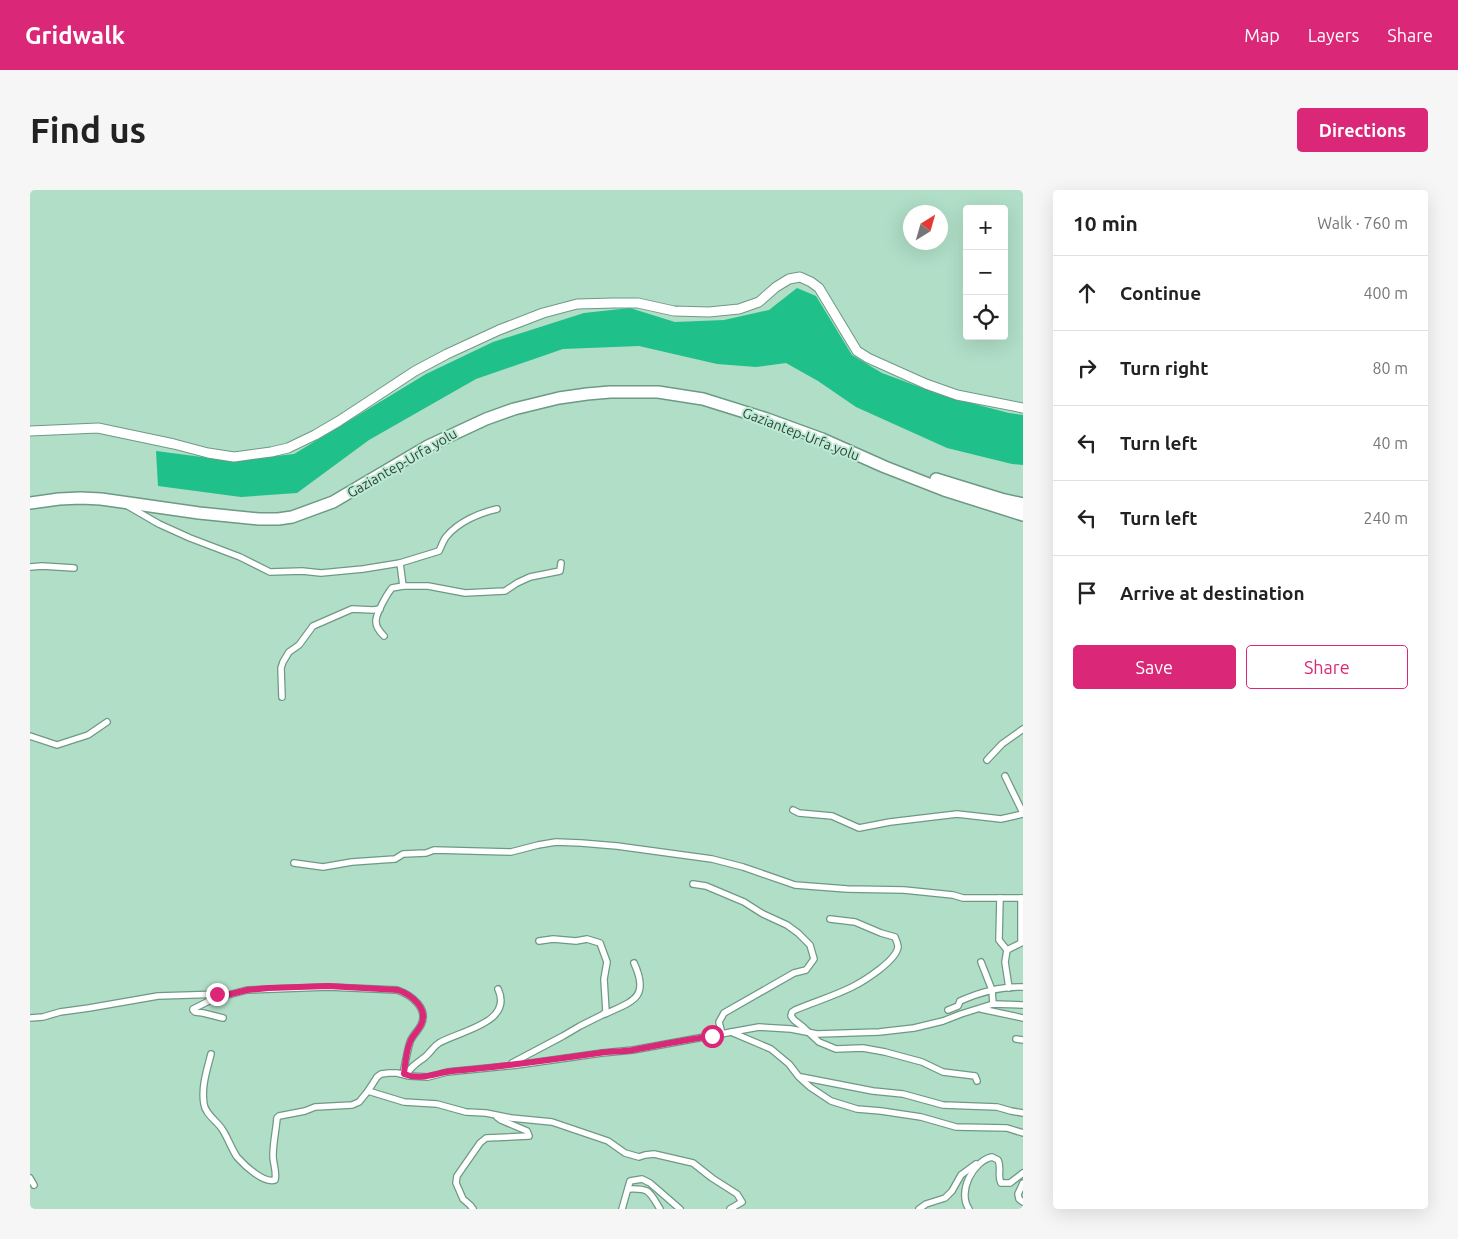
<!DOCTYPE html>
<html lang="en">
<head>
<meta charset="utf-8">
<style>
  body { margin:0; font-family:Ubuntu,sans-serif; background:#f6f6f6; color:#222 }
  .controls { position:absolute; right:15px; top:15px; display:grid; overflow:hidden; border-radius:5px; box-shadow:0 5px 20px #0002 }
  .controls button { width:45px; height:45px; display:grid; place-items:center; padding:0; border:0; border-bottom:1px solid #e0e0e0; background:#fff; color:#222; font:25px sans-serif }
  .compass { position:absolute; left:873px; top:15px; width:45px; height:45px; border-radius:50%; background:#fff; box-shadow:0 5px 20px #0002; rotate:37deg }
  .stop { position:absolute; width:15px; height:15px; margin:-11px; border:4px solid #db2777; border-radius:50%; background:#fff }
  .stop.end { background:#db2777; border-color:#fff; box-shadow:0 1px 5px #0008 }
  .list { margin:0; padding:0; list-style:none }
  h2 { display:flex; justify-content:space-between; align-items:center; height:65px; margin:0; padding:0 20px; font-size:21px }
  h2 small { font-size:16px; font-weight:400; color:#767676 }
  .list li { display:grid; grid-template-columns:32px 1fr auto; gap:15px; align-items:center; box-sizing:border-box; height:75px; padding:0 20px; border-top:1px solid #e0e0e0 }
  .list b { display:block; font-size:19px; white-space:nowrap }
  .list em { font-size:16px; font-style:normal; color:#767676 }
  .actions { display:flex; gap:10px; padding:15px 20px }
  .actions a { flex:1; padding:11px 0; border:1px solid #db2777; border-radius:5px; text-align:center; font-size:18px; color:#db2777 }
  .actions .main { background:#db2777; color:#fff }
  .icon { flex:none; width:28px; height:28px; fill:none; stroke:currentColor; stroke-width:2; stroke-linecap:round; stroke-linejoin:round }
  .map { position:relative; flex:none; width:993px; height:1019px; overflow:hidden; border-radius:5px }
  header { display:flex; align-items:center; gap:30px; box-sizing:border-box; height:70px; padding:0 25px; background:#db2777; color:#fff }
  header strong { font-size:24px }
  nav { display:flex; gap:28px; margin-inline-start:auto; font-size:18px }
  .intro { display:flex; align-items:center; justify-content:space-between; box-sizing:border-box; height:120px; padding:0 30px }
  h1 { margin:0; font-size:35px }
  .button { padding:12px 22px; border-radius:5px; background:#db2777; color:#fff; font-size:18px; font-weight:700 }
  main { display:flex; gap:30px; padding:0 30px }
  aside { flex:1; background:#fff; border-radius:5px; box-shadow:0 5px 20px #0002 }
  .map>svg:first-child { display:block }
  .green { fill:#1fc08a }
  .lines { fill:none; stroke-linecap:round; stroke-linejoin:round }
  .street-casing { stroke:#6e9985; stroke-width:8 }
  .secondary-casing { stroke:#6e9985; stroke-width:11 }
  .highway-casing { stroke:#6e9985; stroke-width:14 }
  .street { stroke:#fff; stroke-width:5.5 }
  .secondary { stroke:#fff; stroke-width:9 }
  .highway { stroke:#fff; stroke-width:11 }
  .route { stroke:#db2777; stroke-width:6 }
  .labels { text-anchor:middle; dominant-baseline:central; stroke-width:4; stroke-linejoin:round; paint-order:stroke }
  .street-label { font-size:14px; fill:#2f4239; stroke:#bdebd4 }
</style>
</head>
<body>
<header>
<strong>Gridwalk</strong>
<nav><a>Map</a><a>Layers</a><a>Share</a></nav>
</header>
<div class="intro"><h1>Find us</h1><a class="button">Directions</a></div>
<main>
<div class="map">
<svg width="993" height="1019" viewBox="0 0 993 1019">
  <rect width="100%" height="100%" fill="#b0dec7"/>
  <path class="green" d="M767,98L786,106L822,165L852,183L914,206L979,223L993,225V275L982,274L917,258L826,217L788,191L756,173L726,177L687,174L609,156L533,159L446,189L339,250L267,303L211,307L128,296L126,261L203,271L264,264L396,184L463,152L554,123L600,118L645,132L694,130L739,120Z"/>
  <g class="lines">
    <defs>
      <g id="street">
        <path d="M98,316L129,334L160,348L210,367L240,382L272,381L291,383L333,379L370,373L373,396"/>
        <path d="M370,373L409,361C411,357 413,351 416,347C428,332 449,323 467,319"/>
        <path d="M0,377L12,376L44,378"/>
        <path d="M354,446C350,442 346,437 346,432C345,425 357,404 362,398L373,396H398L435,403L475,401L487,393L500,387L530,381L531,373"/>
        <path d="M252,507L251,478L253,472L259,462L269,455L283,436L322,419L343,420L350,419"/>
        <path d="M0,546L27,555L58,545L77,532"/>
        <path d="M957,570L972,554L993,539"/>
        <path d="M975,586L993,623"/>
        <path d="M763,620L769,623L802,626L829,638L860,632L927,624L971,629L993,624"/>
        <path d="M264,673L293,677L322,672L365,669L373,664L396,663L404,660L481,662L508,655L526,652L551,653L587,656L682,669L713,677L765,695L817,699L874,700L923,705L933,708H993"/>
        <path d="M663,694L676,696L714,712L733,724L757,735L768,743L780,755L784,769L776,780L764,783L694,823L689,832L692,844"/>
        <path d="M970,708L969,750L977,760L975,772L979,798"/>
        <path d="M800,729L825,732L851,743L865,747C866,750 868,754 868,757C866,771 834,791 822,797C804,806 784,812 765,820L762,822L761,826L764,830L773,837L789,852L806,859L833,858L855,862L892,872L913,882L945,886L947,891"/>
        <path d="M977,760L991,753V708"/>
        <path d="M951,772L962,800L963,814"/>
        <path d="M951,819L993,828"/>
        <path d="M918,820L928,816L930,811C950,802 971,796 993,797"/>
        <path d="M575,824C603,811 620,808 604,773"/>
        <path d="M0,828L13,827L30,822L59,818L128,806L193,804"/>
        <path d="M193,828L173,823L165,822L163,820V819L183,809L217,800L298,797L367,800C382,805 399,819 391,835C388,841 382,846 380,852C377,862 375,874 373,884"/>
        <path d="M701,842L741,859L759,874L769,887L780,897L801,911L827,919L851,921L891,927L926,937L977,938L993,943"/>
        <path d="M986,849L993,850"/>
        <path d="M181,864C177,880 171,897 174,914C175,924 187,931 192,939C198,948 201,958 207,967C214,975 234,994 245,990C247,981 243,974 243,966C243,953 246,941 247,928L249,926L275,921L285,917L322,915L329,912L338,901L347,887L351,884L359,883H367L379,886L398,887L417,882L487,875L572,863L603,860L729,837L761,839L787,844L849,842L884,838L913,831L931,824L963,814L993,815"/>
        <path d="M482,873L533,846L550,836L572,825L576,822L574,789L577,772L570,753L557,749L546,751L523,749L509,751"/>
        <path d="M376,885C381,876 387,873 395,867C400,863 403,857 409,853C429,841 484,833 468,799"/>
        <path d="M771,887L843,901L873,904L913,915L967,917L981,921L993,923"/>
        <path d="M338,901L374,912L407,914L436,922L456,923L481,928L522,932L578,951L595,963L609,967L615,965L624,964L663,973L682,988L707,1004L712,1012L700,1019"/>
        <path d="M0,988L4,995"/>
        <path d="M993,993L988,1004L989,1009L993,1012"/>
        <path d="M598,999C620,998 619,1001 630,1019"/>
        <path d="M443,1019L440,1015L433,1009L426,993L427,986L450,953L456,948L499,946L497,941L471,930L467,927"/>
        <path d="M592,1019L600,991L612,989L620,993L650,1019"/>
        <path d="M889,1019L896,1014L915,1008L922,1001L931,985L946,974"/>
        <path d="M939,1019C927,1002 943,971 962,967L968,970C972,978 967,985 971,993H980L993,983"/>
      </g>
      <path id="secondary" d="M0,241L68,238L144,254L178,263L204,267L241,262L258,258L285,245L309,231L385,181L417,164L469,140L513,123L547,114L584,113H608L644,121L679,122L709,119L729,112L746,97L759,89L770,87L781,92L789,98L827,161L838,168L896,194L927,205L993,218"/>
      <g id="highway">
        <path d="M906,289L971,309L993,314"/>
        <path d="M0,313L29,309L51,308L71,309L169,323L229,329H248L262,327L303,312L398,256L456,229L484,219L529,208L557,204L580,202H628L673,209L737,229L792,249L855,277L914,300L993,325"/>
      </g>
    </defs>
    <use href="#street" class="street-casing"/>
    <use href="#secondary" class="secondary-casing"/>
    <use href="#highway" class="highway-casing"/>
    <use href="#street" class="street"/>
    <use href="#secondary" class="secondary"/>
    <use href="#highway" class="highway"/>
  </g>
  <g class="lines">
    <path class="route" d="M187,804L197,805L217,800L239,798L298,796L368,800C382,805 399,819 391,835C388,841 382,846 380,852C376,862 375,874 374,884C391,891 405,883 422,881C471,877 520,870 569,863C580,861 592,862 603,860C629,855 655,850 682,846"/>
  </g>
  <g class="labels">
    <g class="street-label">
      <text transform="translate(771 244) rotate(21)">Gaziantep-Urfa yolu</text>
      <text transform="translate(372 273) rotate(-30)">Gaziantep-Urfa yolu</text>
    </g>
  </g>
</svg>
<div class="controls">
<button>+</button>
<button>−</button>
<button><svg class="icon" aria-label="locate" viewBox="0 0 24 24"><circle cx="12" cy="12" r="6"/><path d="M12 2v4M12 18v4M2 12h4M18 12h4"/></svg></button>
</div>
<svg class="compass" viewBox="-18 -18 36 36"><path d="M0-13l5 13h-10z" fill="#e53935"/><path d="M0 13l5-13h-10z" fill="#767676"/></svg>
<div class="stop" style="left:682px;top:846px"></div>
<div class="stop end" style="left:187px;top:804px"></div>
</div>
<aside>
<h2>10 min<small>Walk · 760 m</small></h2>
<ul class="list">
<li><svg class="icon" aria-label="ahead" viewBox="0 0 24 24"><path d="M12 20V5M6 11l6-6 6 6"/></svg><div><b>Continue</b></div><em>400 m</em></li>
<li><svg class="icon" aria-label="right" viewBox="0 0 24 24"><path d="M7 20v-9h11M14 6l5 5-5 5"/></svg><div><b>Turn right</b></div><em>80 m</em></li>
<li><svg class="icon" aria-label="left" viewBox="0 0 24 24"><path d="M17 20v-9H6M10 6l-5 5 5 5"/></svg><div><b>Turn left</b></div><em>40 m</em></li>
<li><svg class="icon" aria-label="left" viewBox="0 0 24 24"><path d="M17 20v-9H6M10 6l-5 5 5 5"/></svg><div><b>Turn left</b></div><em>240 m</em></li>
<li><svg class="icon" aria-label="arrive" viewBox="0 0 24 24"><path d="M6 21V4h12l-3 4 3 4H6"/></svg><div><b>Arrive at destination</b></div></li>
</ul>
<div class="actions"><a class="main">Save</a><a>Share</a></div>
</aside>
</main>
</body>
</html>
